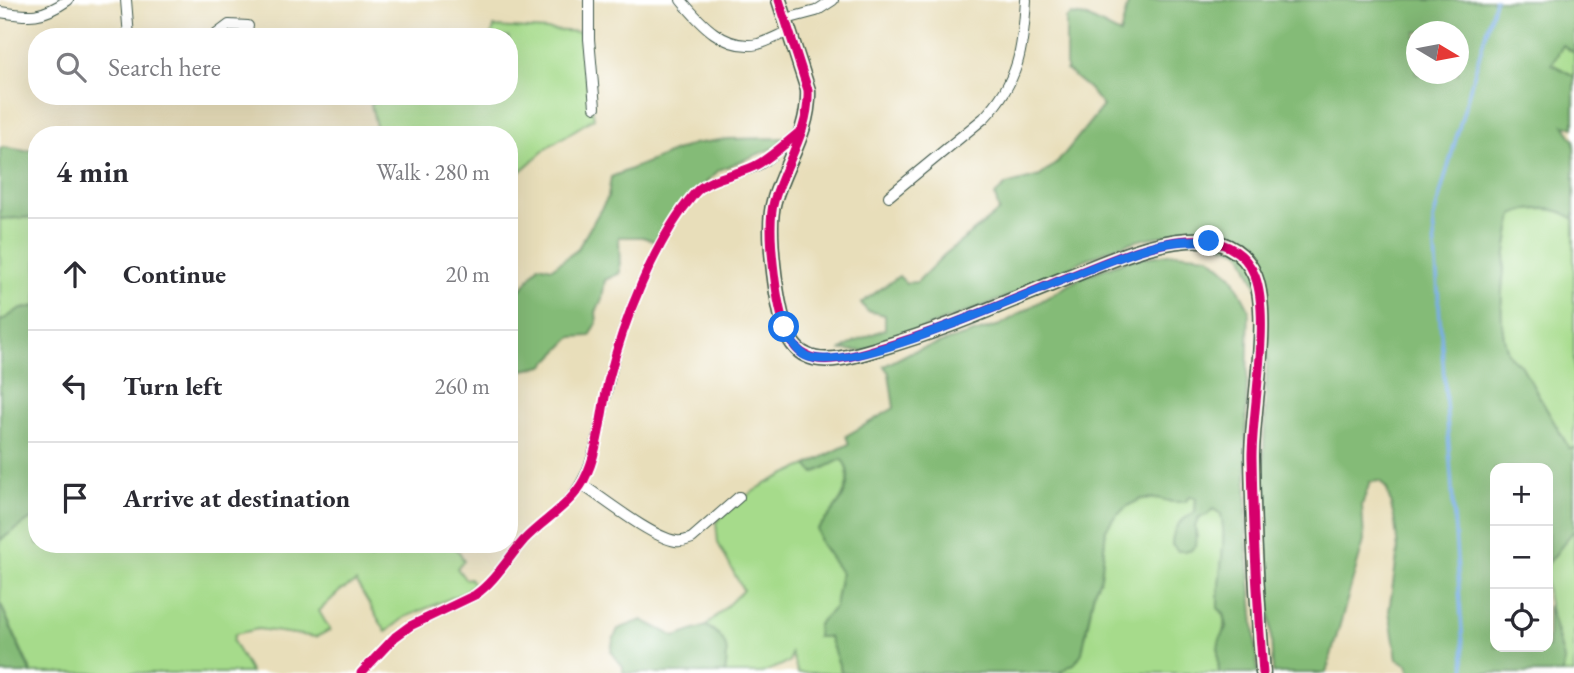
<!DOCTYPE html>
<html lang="en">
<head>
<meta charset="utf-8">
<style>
  body { margin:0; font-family:"EB Garamond",serif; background:#f7f7f7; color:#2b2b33 }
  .controls { position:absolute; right:21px; bottom:21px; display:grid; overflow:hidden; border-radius:14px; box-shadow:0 7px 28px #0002 }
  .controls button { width:63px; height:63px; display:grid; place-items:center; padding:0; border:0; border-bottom:2px solid #e1e1e2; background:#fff; color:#2b2b33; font:35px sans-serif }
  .compass { position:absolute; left:1406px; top:21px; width:63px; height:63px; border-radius:50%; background:#fff; box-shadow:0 7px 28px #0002; rotate:100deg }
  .stop { position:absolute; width:21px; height:21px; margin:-16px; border:5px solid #1a73e8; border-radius:50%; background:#fff }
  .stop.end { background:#1a73e8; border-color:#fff; box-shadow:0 2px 7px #0008 }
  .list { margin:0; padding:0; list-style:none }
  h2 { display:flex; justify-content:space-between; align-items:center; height:91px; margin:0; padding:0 28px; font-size:30px }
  h2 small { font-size:23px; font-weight:400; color:#7c7c81 }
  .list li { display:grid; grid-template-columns:46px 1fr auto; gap:21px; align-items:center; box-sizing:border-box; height:112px; padding:0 28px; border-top:2px solid #e1e1e2 }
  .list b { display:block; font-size:26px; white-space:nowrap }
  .list em { font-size:23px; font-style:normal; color:#7c7c81 }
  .icon { flex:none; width:38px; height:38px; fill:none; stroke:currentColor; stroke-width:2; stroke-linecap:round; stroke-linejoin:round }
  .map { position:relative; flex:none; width:1574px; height:673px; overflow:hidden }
  .search { position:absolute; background:#fff; box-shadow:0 7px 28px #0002; left:28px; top:28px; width:490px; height:77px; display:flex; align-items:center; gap:18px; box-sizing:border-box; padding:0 24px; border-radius:28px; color:#7c7c81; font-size:26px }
  .panel { position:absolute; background:#fff; box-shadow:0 7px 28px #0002; left:28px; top:126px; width:490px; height:427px; border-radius:28px }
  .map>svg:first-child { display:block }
  .green { fill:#a6db8b; stroke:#628c60; stroke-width:2 }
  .forest { fill:#84bb77; stroke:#527c56; stroke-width:2; fill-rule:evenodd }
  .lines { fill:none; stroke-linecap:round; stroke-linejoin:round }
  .stream { stroke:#78ade6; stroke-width:3.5 }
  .street-casing { stroke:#3d5548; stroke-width:12 }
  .secondary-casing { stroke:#3d5548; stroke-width:17 }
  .street { stroke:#fff; stroke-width:10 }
  .secondary { stroke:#f7e9c3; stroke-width:14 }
  .cycleway-casing { stroke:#fff; stroke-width:13 }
  .cycleway { stroke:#d6006c; stroke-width:9 }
  .route { stroke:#1a73e8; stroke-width:9 }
</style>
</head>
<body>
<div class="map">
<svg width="1574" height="673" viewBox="0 0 1574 673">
  <rect width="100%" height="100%" fill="#fff"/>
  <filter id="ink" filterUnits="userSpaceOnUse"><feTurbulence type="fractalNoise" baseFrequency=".0143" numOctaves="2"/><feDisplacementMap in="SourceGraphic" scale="14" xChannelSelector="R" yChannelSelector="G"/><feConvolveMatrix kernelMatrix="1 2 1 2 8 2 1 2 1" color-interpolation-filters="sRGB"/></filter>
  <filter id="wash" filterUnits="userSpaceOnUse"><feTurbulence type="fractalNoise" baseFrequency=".00686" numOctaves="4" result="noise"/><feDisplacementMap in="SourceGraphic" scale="28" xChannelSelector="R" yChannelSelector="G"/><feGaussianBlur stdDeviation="1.57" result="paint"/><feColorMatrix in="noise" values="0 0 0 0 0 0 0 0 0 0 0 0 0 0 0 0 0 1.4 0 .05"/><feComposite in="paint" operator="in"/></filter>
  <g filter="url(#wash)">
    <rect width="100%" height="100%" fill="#e8deba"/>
    <g class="green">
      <path d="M494,27L583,32L585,72L594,118L548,147L509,181V135H378L371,104L383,96H509V37H491Z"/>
      <path d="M1563,45L1574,53V76L1552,64Z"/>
      <path d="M1549,209L1564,212L1574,219V449L1569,448L1521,365C1516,362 1511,359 1509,355C1494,321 1505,250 1513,215L1524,210Z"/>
      <path d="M37,217V306L18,310L0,322V219Z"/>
      <path d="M842,459C859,484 834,511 817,529L820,542L841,572L835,607L817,637H829L842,673H798L791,653L789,662L762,673H725C729,649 728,638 706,626L743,590L718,543L716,522C748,491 766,482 807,465L814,472Z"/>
      <path d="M1190,496L1196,497L1195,512L1180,522L1197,536L1195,527L1198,517L1207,515L1213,509L1221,514C1228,545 1217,576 1218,608C1234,622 1219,634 1218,650C1218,657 1219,665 1219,673H1058L1075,663L1086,635L1094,591L1101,577L1106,529L1116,515L1129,505L1141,499L1157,498L1172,502H1185Z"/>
      <path d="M37,515V544H364L370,559L395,544H450L460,553L464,561L457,568L465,579L470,578L474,584L463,593L405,617L386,632L356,582L340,591L319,611L330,630L316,637L258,629L235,634L233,641L251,673H32L0,603V540Z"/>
      <path d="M1574,530V673H1563C1566,637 1539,603 1548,565C1551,553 1566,540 1574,530Z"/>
    </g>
    <g class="forest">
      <path d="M1129,0H1574V53L1563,45L1552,64L1574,76V128L1564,125L1574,140V219C1557,206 1532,206 1513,215C1505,250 1494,321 1509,354C1511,359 1516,362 1521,365L1569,448L1574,449V530L1548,564V468H1495V647H1548V605L1564,659L1563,673H1410L1407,664L1397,659L1389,611L1398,550L1395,522L1387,489L1380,481L1370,482L1362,505L1364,541L1326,673H1273L1263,477L1268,341L1266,308L1241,252C1224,247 1203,236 1185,235C1138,232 1072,263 1034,287L863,351L842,350L854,342L885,329V315L867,311L861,303L899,276L906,283L917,282L944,255L999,211L995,195L1006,185L1040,176L1058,162L1103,106L1089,89L1066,70V19L1071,15L1087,17L1120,34ZM1416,32H1458V74H1416Z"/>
      <path d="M785,138L778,146L719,170L663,225L657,242L643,237H619L620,273L605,280L602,299L596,312L597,323L590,336L572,337L543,366L509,373V299L523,287L539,265L552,268L577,250L608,197L611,177L693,144L727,139Z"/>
      <path d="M3,147L25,151L37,149V217L0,219V149Z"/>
      <path d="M1175,253L1209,256L1232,276L1249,309L1246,418L1247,544L1258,673H1219C1218,657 1215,640 1227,627L1224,613L1218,608C1217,576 1228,545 1221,514L1213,509L1207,515L1199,517L1195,527L1196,545L1190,551H1178L1172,545C1173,525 1179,522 1195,512L1196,498L1190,496L1185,502H1172L1157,498L1141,499L1129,505L1116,515L1106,529L1101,577L1094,591L1082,653L1075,663L1058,673H842L829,637H817L818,624L835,607L841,573L820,542L817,529C834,511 860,484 842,459L814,473L807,465L849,444L846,436L894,408L889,373L884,366L911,352L1000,325L1084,276L1128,260Z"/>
      <path d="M37,306V515L0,540V322L18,310Z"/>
      <path d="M0,603L28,667L32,673H0Z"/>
      <path d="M642,620L675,637L706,626C728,638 729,649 725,673H623V667L611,651L613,640L618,629Z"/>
    </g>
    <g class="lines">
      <path class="stream" d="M1465,673L1433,220L1495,0"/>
    </g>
  </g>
  <g filter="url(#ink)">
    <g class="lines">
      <defs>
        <g id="street">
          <path d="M126,0L129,37"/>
          <path d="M589,0V39L595,107"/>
          <path d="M681,0C700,23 725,51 758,44C769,41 779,35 789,31"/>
          <path d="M0,12C30,17 42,18 68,0"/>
          <path d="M786,19L816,11L833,0"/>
          <path d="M213,37L229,25L248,26"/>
          <path d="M889,196L984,118C1019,81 1023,49 1026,0"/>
          <path d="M581,484C604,499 651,537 676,541C683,542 687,540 692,538L739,497"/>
          <path d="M361,673L395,637L410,626L475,595C495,581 508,558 524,540C544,519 570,506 583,480C598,453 602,407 610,377C623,319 656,241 693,195C709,175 739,176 760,164C775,155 788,141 801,130"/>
        </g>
        <path id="secondary" d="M779,0L808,90C810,131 785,163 774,201C766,228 776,300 785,328C788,338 796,351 806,355C825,366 860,354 880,348C944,330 1004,303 1066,278C1104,263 1146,243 1188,240C1217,238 1244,248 1255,276C1271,318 1252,409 1252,457C1253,529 1257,601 1263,673"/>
      </defs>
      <use href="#street" class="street-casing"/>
      <use href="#secondary" class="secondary-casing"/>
      <use href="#street" class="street"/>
      <use href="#secondary" class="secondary"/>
      <defs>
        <g id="cycleway">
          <path d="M779,0L808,90C810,131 785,163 774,201C766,228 776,300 785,328C788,338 796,351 806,355C825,366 860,354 880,348C944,330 1004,303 1066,278C1104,263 1146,243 1188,240C1217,238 1244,248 1255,276C1271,318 1252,409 1252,457C1253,529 1257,601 1263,673"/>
          <path d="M361,673L395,637L410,626L475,595C495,581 508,558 524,540C544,519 570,506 584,480C599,451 601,413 608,382C623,322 654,242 694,194C710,175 740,176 760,163C775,154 788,141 802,130"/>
        </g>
      </defs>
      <use href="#cycleway" class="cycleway-casing"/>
      <use href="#cycleway" class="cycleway"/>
    </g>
  </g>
  <g class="lines" filter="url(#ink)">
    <path class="route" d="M784,327C789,337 796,351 806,356C858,380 1092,259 1161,244C1177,241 1193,240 1209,241"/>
  </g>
</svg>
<div class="controls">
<button>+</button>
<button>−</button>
<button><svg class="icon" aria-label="locate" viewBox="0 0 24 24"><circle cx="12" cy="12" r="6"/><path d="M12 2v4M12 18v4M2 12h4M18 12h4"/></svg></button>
</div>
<svg class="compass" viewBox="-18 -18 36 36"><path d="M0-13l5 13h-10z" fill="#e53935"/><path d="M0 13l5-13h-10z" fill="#7c7c81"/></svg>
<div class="stop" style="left:784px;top:327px"></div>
<div class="stop end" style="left:1209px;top:241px"></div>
<div class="search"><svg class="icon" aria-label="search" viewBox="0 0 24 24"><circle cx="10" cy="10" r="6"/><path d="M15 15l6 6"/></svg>Search here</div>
<section class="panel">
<h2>4 min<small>Walk · 280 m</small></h2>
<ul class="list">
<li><svg class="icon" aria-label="ahead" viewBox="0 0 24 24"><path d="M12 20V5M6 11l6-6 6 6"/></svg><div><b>Continue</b></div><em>20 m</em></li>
<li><svg class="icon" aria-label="left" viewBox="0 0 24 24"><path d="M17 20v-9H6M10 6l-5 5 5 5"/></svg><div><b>Turn left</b></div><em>260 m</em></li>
<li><svg class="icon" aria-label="arrive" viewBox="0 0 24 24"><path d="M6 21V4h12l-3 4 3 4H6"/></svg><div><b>Arrive at destination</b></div></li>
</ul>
</section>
</div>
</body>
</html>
